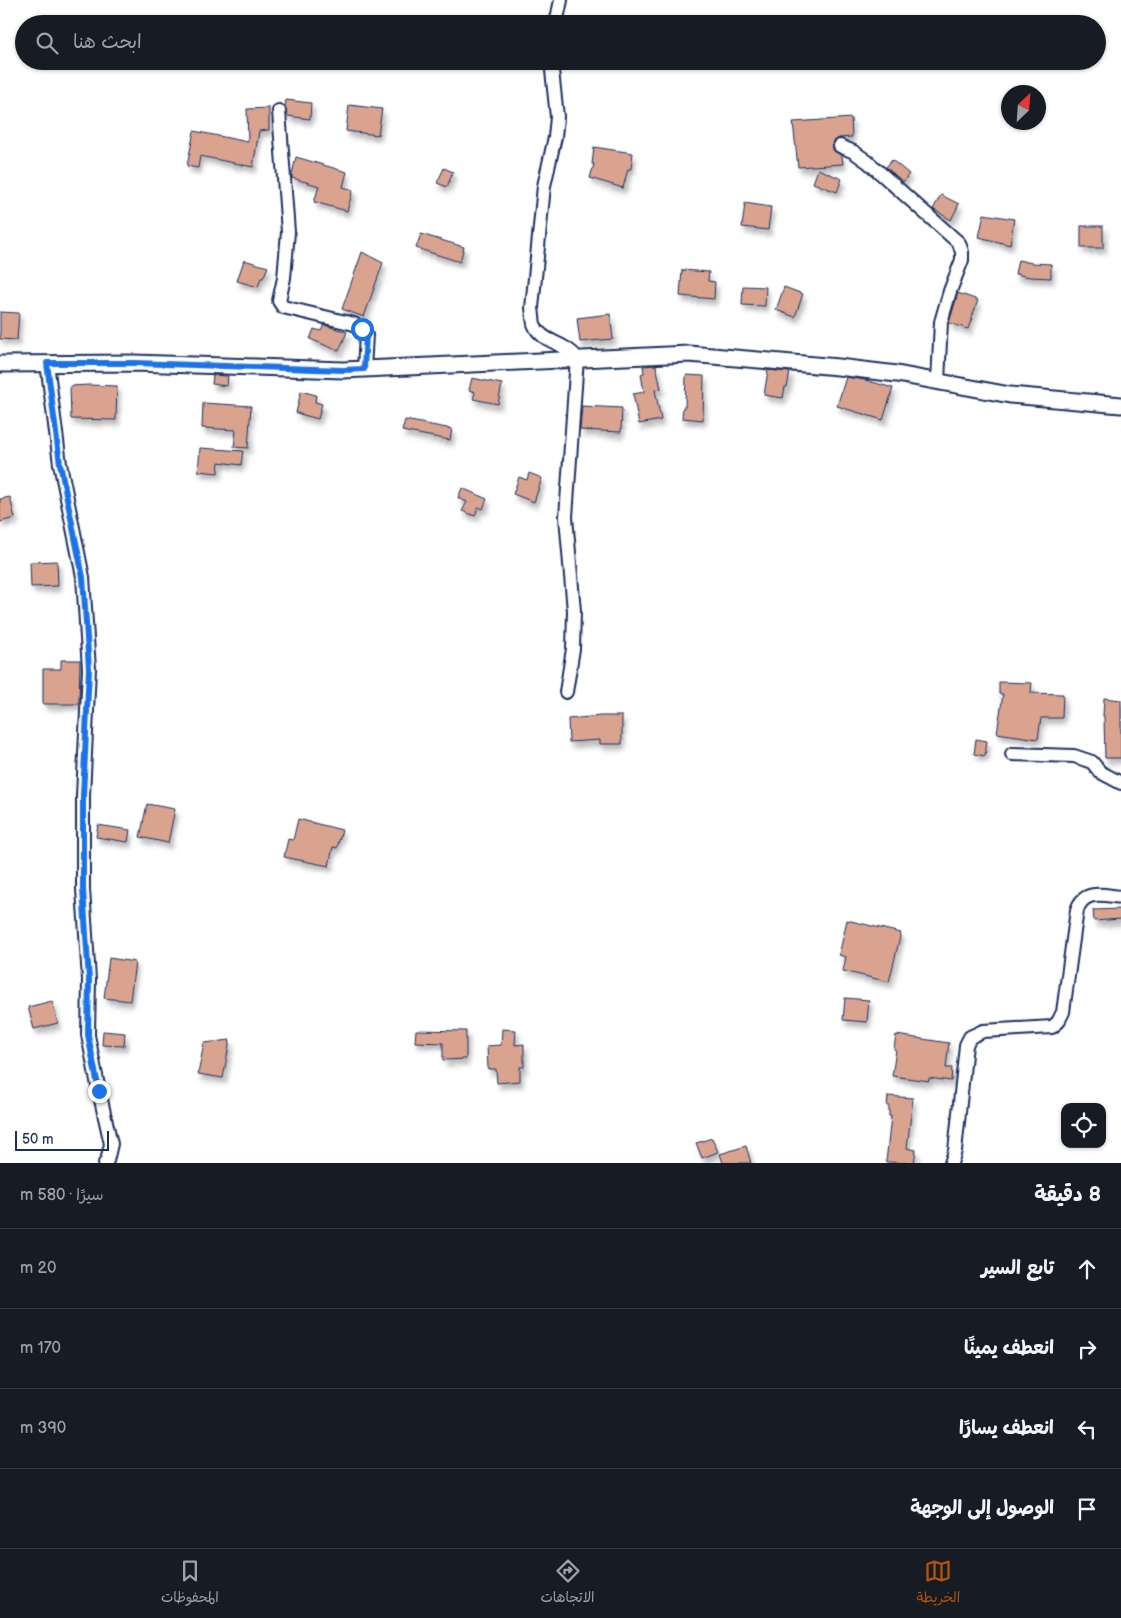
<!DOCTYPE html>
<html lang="ar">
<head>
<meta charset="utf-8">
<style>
  body { margin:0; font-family:"Balsamiq Sans","Playpen Sans Arabic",sans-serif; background:#20242c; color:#f1f3f6; direction:rtl }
  .controls { position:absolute; right:15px; bottom:15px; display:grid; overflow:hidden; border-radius:10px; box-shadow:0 1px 4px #0004 }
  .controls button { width:45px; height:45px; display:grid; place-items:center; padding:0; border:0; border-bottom:1px solid #363941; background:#171b24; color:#f1f3f6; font:25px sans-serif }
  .compass { position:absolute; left:1001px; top:85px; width:45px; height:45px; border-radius:50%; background:#171b24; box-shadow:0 1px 4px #0004; rotate:25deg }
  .scale { position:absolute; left:15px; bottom:12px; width:94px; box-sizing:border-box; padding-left:5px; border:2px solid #1b2f5e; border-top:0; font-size:14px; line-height:18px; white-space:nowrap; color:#1b2f5e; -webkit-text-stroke:4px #fff; paint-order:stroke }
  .stop { position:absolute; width:15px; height:15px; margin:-11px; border:4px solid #1a73e8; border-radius:50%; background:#fff }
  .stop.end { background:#1a73e8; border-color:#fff; box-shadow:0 1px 5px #0008 }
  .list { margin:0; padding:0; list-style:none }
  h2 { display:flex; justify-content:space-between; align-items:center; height:65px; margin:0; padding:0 20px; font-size:21px }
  h2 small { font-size:16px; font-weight:400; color:#9ea1a6 }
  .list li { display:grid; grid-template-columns:32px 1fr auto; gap:15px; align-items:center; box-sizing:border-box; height:80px; padding:0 20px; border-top:1px solid #363941 }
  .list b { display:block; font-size:19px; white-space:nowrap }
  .list em { font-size:16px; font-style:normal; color:#9ea1a6 }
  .icon { flex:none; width:28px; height:28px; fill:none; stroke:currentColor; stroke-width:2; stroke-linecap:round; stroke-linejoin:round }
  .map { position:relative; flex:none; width:1121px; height:1163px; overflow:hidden; direction:ltr }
  .search { position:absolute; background:#171b24; box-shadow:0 1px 4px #0004; left:15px; right:15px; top:15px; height:55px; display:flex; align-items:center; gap:12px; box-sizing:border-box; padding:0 18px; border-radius:28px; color:#9ea1a6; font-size:19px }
  .sheet { height:385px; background:#171b24 }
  nav { display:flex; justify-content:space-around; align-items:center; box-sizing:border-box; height:70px; border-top:1px solid #363941; background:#171b24; font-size:14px; color:#9ea1a6 }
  nav a { display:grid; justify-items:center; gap:2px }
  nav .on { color:#b45309 }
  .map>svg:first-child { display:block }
  .building { fill:#d9a38f; stroke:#1b2f5e; filter:url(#shadow) }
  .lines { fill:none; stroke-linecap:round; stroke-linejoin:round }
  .minor-casing { stroke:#1b2f5e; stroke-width:16 }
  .tertiary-casing { stroke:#1b2f5e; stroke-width:19 }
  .minor { stroke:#fff; stroke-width:12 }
  .tertiary { stroke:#fff; stroke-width:15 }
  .route { stroke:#1a73e8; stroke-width:6 }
</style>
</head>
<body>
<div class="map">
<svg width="1121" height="1163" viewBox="0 0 1121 1163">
  <defs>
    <filter id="shadow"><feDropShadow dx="3" dy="5.5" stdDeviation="2.5" flood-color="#0004"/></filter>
  </defs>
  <rect width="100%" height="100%" fill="#fff"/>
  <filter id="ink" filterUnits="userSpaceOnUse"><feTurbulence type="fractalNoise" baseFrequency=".02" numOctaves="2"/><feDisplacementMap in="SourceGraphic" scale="10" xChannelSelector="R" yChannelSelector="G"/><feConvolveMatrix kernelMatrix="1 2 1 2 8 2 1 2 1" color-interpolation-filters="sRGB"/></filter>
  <g filter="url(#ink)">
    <g class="building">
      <path d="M286,100L311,103L310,119L288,116L285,106Z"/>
      <path d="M349,105L382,109L378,135L346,131Z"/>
      <path d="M269,108V130L259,131L253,167L200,156L198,168L187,166L194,131L248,142L247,109Z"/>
      <path d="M851,118L852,137L839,138L832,143L834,151L842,156L843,164L798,167L793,122Z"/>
      <path d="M594,147L633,153L631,169H628L623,188L590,178L594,164H592Z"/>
      <path d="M296,157L347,172L343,187L353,190L347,211L314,202L319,186L292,178V174Z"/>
      <path d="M892,160L909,174L903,182L886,167Z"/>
      <path d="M444,168L453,172L447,187L437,183Z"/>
      <path d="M818,169L842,179L837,192L813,183Z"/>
      <path d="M941,195L959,204L951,220L933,209Z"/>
      <path d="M745,203L771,207L768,230L742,227Z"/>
      <path d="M984,214L1014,219L1010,245L979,237Z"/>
      <rect x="1081" y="226" width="22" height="22"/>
      <path d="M421,234L464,247L460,262L416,248Z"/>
      <path d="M362,252L383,263L364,317L342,309Z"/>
      <path d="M244,260L268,267L263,278H261L258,287L237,281Z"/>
      <path d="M1018,260L1032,263L1051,264V278L1030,277L1015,274Z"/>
      <path d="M682,270L709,272L708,281L715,282L714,299L680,296Z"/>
      <path d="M743,286L766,287L765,306L742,305Z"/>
      <path d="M784,287L803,294L795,317L776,310Z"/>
      <path d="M958,293L978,300L968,329L949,323Z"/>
      <path d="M0,312L19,313L17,340L0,339Z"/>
      <path d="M610,314L613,339L580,342L577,318Z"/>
      <path d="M324,325L347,332L339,351L310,339L314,329L321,331Z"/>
      <path d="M656,365L661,389L655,390L661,420L639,424L633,394L644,392L641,374L644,373L643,366Z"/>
      <path d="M768,370L790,372L787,387H785L783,398L764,395Z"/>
      <path d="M213,375L228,376L227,386L212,384Z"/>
      <path d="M686,375L704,376L703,420L682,418L683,407H685Z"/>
      <path d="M846,377L865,380L893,388L883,420L837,406Z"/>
      <path d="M472,378L502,384L498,404L473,399L475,392L469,390Z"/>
      <path d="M89,385L117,386L116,420L71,419L70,386Z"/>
      <path d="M301,391L316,395L315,402L322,404L318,419L296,413Z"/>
      <path d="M203,403L251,406L248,448L234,447L236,430L202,428Z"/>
      <path d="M582,406L622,408L621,432L580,430Z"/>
      <path d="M405,420L452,429L450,440L402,431Z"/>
      <path d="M200,448L243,451L241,465L219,462L218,473L198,471Z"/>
      <path d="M529,473L542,478L534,502L513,494L519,477L527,480Z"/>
      <path d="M462,488L487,499L483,509L478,507L475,516L462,511L467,502L458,498Z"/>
      <path d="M10,497L15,518L0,522V499Z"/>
      <path d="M57,561L58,586L31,587L30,562Z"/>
      <path d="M61,660H80L79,704H43V669H61Z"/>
      <path d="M999,682L1032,683L1031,693L1063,694L1062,718H1041L1038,739L997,733L1003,694H999Z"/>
      <path d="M1104,698L1121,700V758H1105L1104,716H1103Z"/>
      <path d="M600,716H622V744H600V740L569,742L568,719Z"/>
      <path d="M976,739L987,741L985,756L974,754Z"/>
      <path d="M147,804L175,809L168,843L140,837Z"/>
      <path d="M298,819L342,830L337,848L333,847L329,866L284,857L288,839L293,840Z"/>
      <path d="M98,825L130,830L128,842L96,837Z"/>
      <path d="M1121,909V919L1094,921L1093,910Z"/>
      <path d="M847,920L901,933L889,982L843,971L846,957L839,955Z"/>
      <path d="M109,958L135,962L130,1001L104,998Z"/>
      <path d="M845,998L869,1000L867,1022L843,1020Z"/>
      <path d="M52,1001L58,1023L34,1029L28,1007Z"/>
      <path d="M502,1029L516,1030L515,1045L524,1044V1067H520V1081L497,1083L496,1069H488L487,1046L501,1045Z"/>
      <path d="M416,1030L466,1031V1059L443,1060V1043L415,1042Z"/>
      <path d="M103,1031L125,1033L124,1046L102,1045Z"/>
      <path d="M896,1035L949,1043L946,1068H952L951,1081L929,1078V1081L892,1076L896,1050L894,1049Z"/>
      <path d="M230,1040L223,1078L198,1074L204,1043Z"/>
      <path d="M888,1096L913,1098L907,1148L916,1150L914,1163L886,1162L891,1116H889V1106H887Z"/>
      <path d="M712,1138L718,1152L702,1158L696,1143Z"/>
      <path d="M746,1146L751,1163H723L720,1154Z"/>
    </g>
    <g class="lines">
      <defs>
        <g id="minor">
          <path d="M556,24L561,0"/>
          <path d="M551,61L557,117L555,137L544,186L532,308C533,313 533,319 534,324C541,343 564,341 577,358L566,517L574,611L573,649L566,692"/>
          <path d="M279,111L288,232L284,278L279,301L283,307L354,324L362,329L366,335L364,369"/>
          <path d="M840,146L854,152L868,162L959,243L962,252V260L950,291L941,322L938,381"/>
          <path d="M47,363L60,464L83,577L89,669L83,796V889L89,980L88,1035L99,1091L111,1144L107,1161L105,1163"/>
          <path d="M1012,754L1074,756L1092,762L1100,772L1121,783"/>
          <path d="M951,1163L955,1151L966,1045L970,1037L983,1031L1052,1027L1058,1022L1063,1012L1077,910C1084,889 1103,895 1121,897"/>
        </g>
        <path id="tertiary" d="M0,364L134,363L343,370L689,354L838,367L897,374L1010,395L1121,405"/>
      </defs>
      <use href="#minor" class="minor-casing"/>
      <use href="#tertiary" class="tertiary-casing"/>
      <use href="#minor" class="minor"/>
      <use href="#tertiary" class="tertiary"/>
    </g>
  </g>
  <g class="lines" filter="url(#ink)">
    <path class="route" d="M99,1091L88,1035L89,980L83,889V796L89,669L83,577L60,464L47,363H134L343,370L364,369L366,334L362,329"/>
  </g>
</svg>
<div class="controls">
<button><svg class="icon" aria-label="locate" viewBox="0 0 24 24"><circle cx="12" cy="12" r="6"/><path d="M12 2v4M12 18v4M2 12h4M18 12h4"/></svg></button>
</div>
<svg class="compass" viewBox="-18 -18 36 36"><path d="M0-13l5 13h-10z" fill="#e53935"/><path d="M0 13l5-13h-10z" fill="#9ea1a6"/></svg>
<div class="scale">50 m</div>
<div class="stop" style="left:362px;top:329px"></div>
<div class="stop end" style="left:99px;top:1091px"></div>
<div class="search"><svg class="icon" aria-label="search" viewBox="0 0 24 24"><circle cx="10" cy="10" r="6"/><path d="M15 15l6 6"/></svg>ابحث هنا</div>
</div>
<section class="sheet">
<h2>8 دقيقة<small>سيرًا · 580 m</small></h2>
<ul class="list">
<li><svg class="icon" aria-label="ahead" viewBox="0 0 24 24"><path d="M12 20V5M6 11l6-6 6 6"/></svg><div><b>تابع السير</b></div><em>20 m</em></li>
<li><svg class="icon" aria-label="right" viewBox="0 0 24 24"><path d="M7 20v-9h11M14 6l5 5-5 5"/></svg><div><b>انعطف يمينًا</b></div><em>170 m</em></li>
<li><svg class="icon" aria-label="left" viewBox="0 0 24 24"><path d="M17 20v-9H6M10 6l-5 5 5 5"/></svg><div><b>انعطف يسارًا</b></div><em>390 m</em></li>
<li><svg class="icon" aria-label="arrive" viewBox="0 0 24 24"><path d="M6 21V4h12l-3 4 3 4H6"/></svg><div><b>الوصول إلى الوجهة</b></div></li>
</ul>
</section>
<nav>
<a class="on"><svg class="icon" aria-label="map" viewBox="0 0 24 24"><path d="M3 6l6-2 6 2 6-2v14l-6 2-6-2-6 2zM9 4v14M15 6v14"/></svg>الخريطة</a>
<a><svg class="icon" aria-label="directions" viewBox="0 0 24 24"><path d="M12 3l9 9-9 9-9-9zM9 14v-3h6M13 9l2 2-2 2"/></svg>الاتجاهات</a>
<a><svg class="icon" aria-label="saved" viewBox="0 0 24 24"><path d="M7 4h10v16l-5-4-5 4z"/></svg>المحفوظات</a>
</nav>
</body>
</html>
